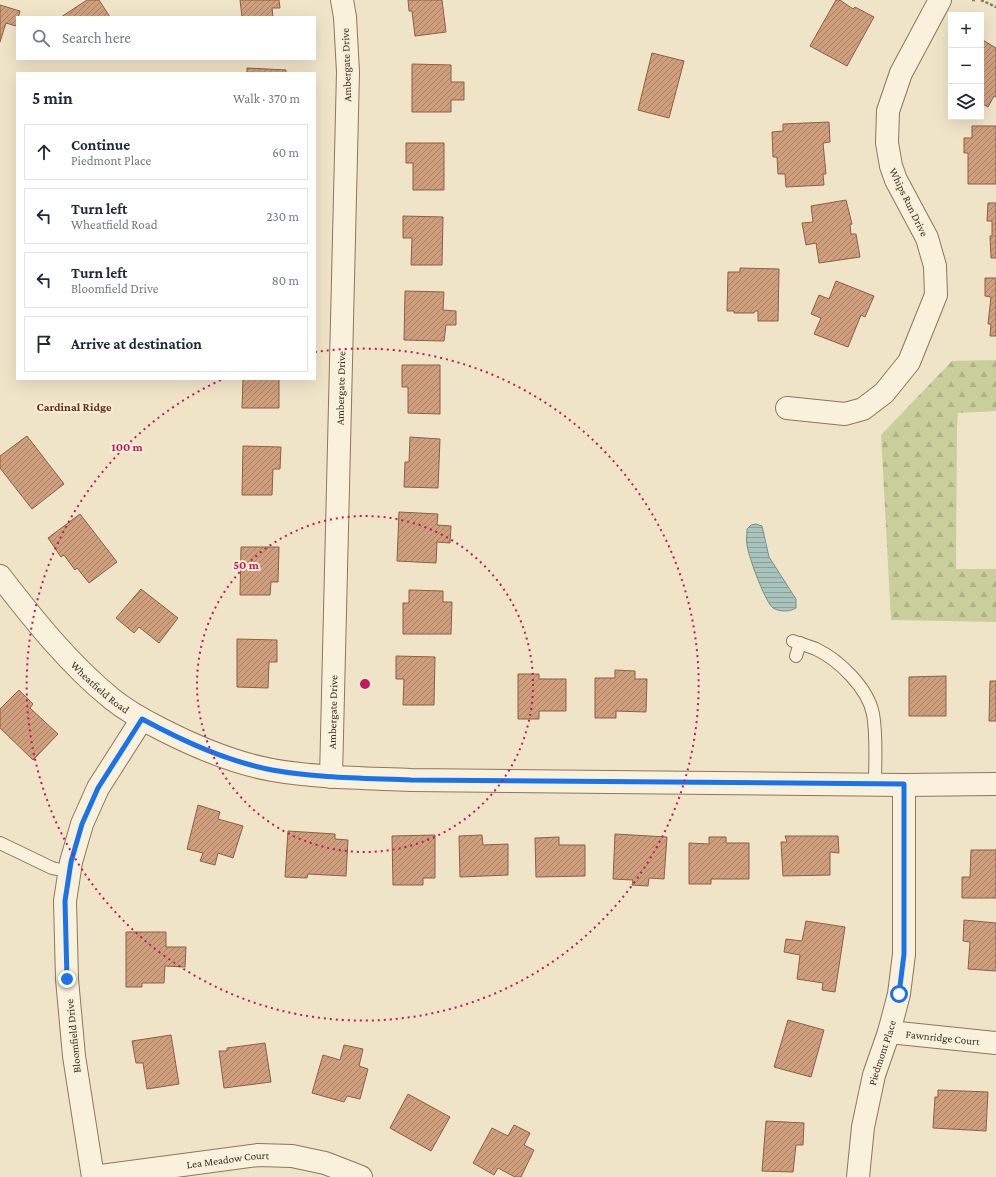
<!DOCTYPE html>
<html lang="en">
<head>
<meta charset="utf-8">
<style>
  body { margin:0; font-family:"Crimson Pro",serif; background:#f2f2f3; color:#1f2937 }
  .controls { position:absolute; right:12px; top:12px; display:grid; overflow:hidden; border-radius:0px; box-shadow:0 4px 16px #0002 }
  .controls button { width:36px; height:36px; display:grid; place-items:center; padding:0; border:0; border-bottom:1px solid #e0e1e3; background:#fff; color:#1f2937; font:20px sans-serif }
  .stop { position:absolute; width:12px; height:12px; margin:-9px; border:3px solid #1a73e8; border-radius:50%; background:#fff }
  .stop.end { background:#1a73e8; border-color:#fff; box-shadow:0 1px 4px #0008 }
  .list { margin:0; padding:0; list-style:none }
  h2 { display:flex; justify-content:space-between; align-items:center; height:52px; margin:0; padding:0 16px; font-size:17px }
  h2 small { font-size:13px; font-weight:400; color:#747a83 }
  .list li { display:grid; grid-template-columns:26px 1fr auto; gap:12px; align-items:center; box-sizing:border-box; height:56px; margin:0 8px 8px; padding:0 8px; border:1px solid #e0e1e3; border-radius:0px }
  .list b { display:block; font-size:15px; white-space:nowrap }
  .list p { margin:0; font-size:13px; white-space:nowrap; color:#747a83 }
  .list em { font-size:13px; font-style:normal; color:#747a83 }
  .icon { flex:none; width:22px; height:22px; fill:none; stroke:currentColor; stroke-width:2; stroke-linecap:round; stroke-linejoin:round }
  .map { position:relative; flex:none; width:996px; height:1177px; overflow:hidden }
  .search { position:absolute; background:#fff; box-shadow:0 4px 16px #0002; left:16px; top:16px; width:300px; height:44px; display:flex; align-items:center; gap:10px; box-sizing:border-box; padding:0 14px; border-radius:0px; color:#747a83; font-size:15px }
  .panel { position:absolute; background:#fff; box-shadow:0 4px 16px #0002; left:16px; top:72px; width:300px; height:308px; border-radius:0px }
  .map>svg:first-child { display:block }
  .forest { fill:url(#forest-firs) }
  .water { fill:url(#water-rules); stroke:#6f938a }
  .building { fill:url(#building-hatch); stroke:#8d5f41 }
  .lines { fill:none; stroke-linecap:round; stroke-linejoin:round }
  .lane-casing { stroke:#8d765c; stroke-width:14 }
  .street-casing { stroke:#8d765c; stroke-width:24 }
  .path { stroke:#8d765c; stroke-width:2.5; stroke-dasharray:3 2; stroke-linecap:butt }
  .lane { stroke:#faf1dc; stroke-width:12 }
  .street { stroke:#faf1dc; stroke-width:22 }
  .route { stroke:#1a73e8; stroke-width:5 }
  .ring { fill:none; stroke:#c2185b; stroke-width:2; stroke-dasharray:2 4 }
  .labels { text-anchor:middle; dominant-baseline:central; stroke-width:4; stroke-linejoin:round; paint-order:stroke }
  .street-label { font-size:11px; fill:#3d2e20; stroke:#f7eed8 }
  .neighbourhood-label { font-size:12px; font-weight:bold; fill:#6b2e1e; stroke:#f7eed8 }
  .centre { fill:#c2185b; stroke:#f7eed8; stroke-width:2 }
  .ring-label { font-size:12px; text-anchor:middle; font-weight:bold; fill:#c2185b; stroke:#f7eed8; stroke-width:4; stroke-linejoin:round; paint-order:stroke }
</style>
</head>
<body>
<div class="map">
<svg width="996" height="1177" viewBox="0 0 996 1177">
  <defs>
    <pattern id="forest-firs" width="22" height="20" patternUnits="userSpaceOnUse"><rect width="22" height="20" fill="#c9cf9b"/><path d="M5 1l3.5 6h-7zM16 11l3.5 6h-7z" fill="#aeb285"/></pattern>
    <pattern id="water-rules" width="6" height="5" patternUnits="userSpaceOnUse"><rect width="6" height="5" fill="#a9c4bc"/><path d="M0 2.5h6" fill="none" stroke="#8ba098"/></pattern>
    <pattern id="building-hatch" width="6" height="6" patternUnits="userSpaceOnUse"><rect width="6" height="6" fill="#cf9f7d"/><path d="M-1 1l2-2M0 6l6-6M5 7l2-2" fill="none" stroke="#a98266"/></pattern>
  </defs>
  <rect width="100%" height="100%" fill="#f0e4c8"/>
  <path class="forest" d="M996,360V411L958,413L957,427L956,569H996V622L891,620L881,435L952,361Z"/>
  <path class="water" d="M756,524L762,526L769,557L796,599V608C790,612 779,612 773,608C765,602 748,555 747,545C746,540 747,534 747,529L751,525Z"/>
  <g class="building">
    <path d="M87,0H99L110,17H61Z"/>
    <path d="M240,0H279L280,8H272L273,17H242Z"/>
    <path d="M408,0H442L446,32L415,36L412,11H409Z"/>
    <path d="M836,0H840L853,9L855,7L874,17L847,66L810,46Z"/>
    <path d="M0,5L20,11L16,26L6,23L0,42Z"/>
    <path d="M981,39L996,48V97L994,96L988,107L981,103Z"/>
    <path d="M652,53L684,61L669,118L638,110Z"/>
    <path d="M412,64L451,65V82H464V100H451V112H412Z"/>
    <path d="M247,68L286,70V73H247Z"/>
    <path d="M829,122L830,142L823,143L826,174H823L824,185L786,187L785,174H778L777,157H773L772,132L783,131V124Z"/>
    <path d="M972,126H996V184H968V153H964V138H972Z"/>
    <path d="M406,143H444V190H413V163H406Z"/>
    <path d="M846,200L852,224L850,225L851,234H856L860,257L819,263L816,243L806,245L802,223L813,222L811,206Z"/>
    <path d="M988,203H996V258H991L990,236H992V221H987Z"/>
    <path d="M403,216L443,217L442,265H411L412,238H403Z"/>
    <path d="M740,268L779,269L778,321H758V311H755L754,313H734V311H727L728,272H740Z"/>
    <path d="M985,278H996V336H990L991,324H988L991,297L985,296Z"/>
    <path d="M836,281L874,296L865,317L861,315L848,347L814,334L821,318L811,314L819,295L829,299Z"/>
    <path d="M405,291L444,292L443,310L456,311V325H446L444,341L404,340Z"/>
    <path d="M402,365H440V414L408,413V387H402Z"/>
    <path d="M243,379H279V408H242Z"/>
    <path d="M27,436L64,484L32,509L0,468V456Z"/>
    <path d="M410,437L440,439L438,488L404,487L405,462H409Z"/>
    <path d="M243,446L281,447L280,469H273L272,495H242Z"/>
    <path d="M399,512L438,514L437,525L451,526L450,543L437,542L436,563L397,561Z"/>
    <path d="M80,514L117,562L89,583L77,568L75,570L64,555L61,557L48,538Z"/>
    <path d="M241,547H279L278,582H271L270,595H240Z"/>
    <path d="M141,589L178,618L159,643L139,627L134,633L116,618Z"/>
    <path d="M409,590L443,591V602H452L451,634H403V603H409Z"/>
    <path d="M237,639L277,640V662H269L268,688L237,687Z"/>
    <path d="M396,656L435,657L434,705H403L404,679H396Z"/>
    <path d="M615,670L635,671V679H647L646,712L616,711V718H595V678H615Z"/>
    <path d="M518,674H539V679H566V711H539V719H518Z"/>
    <path d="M946,676V716H909V677Z"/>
    <path d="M990,681H996V721H989Z"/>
    <path d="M19,690L33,704L30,708L58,734L33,760L0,728V709Z"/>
    <path d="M198,805L220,812L218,819L243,826L233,858L218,853L215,865L200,861L203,853L187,849Z"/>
    <path d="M288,831L335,834V839L348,840L346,876L308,874L307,878L285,877Z"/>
    <path d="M615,834L667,837L664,879L649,878L648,886L632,885L633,880L613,879Z"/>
    <path d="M435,835V878H423V885H393L392,836Z"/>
    <path d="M482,835L483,845L508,844V875L460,877L459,836Z"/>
    <path d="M785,836H838L839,853L830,852V875L783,876L781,842H787Z"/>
    <path d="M559,837V845H585V876L536,877L535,838Z"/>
    <path d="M709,837H726V843H749V879H711V884H689V843L709,844Z"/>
    <path d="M971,850H996V898H962V877H970Z"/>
    <path d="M964,920L996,923V971L968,969L970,942L963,941Z"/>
    <path d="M806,921L845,927L835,992L822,990L823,983L797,979L800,955L784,952L786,939L802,941Z"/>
    <path d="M126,932H166V947H186L185,967L165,966L164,983H142V987H126Z"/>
    <path d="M788,1020L824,1030L811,1077L774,1067Z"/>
    <path d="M171,1035L179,1084L147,1089L143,1063H136L132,1041Z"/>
    <path d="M265,1043L271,1082L224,1088L219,1051H227V1048Z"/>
    <path d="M344,1045L363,1049L359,1066L368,1069L360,1099L347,1096L344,1102L312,1093L323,1055L340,1060Z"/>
    <path d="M938,1090L988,1092L986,1131L933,1128L935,1097H938Z"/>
    <path d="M408,1094L450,1117L431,1151L390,1128Z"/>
    <path d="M766,1121L804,1123L803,1145H796L793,1172L762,1171Z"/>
    <path d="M514,1125L530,1133L524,1145L534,1150L521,1177H515L498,1168L494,1175L473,1163L492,1128L508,1136Z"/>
  </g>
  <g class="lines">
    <defs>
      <g id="lane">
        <path d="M793,641C801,644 809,646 816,649C839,660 868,688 873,714C877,735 875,762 875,784"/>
        <path d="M796,656L800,643"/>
        <path d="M0,843L52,868L70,872"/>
      </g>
      <g id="street">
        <path d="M787,408L845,414L863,409L884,393L909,362L936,295L935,266L927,238L896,180L891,166L887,143L888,111L901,73L940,0"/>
        <path id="s1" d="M0,576C34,620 69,664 112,699C127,711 145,721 161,729C196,747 234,763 272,770C318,778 365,778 411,780L904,785L996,784"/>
        <path id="s2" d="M331,777L348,72L345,17L342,0"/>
        <path id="s3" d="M889,1032L996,1043"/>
        <path d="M93,1177L74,1056L67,979L65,901L71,862L82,824L98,788L142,719"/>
        <path id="s4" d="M93,1177L258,1155L292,1156L325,1163L361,1177"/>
        <path id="s5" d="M858,1177L863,1127L874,1075L889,1032L899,994L904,954V785"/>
      </g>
    </defs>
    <use href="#lane" class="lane-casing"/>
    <use href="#street" class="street-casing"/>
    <g class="path">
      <path d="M972,0H977"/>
      <path d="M981,0L996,7"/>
    </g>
    <use href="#lane" class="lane"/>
    <use href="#street" class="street"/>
  </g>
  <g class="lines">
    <path class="route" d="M67,979L65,901L71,862L82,824L98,788L142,719C183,741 226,761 272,770C318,778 365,778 411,780L904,784V954L899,994"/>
  </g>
  <g class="ring">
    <circle cx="365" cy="684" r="168"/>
    <path d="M315 352A336 336 0 1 1 223 379"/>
  </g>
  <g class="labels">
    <g class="street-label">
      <text transform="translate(346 65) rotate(-92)">Ambergate Drive</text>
      <text transform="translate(909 202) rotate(64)">Whips Run Drive</text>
      <text stroke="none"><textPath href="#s2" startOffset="389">Ambergate Drive</textPath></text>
      <text stroke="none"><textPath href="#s1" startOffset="150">Wheatfield Road</textPath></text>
      <text stroke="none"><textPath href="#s2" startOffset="65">Ambergate Drive</textPath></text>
      <text transform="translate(73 1036) rotate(-96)">Bloomfield Drive</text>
      <text stroke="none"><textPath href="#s3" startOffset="54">Fawnridge Court</textPath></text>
      <text stroke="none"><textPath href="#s5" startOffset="127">Piedmont Place</textPath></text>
      <text stroke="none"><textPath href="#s4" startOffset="136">Lea Meadow Court</textPath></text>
    </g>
    <g class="neighbourhood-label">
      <text x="74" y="407">Cardinal Ridge</text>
    </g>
  </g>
  <circle cx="365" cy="684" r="6" class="centre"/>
  <g class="ring-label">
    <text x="127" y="451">100 m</text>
    <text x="246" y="569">50 m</text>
  </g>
</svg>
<div class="controls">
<button>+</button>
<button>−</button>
<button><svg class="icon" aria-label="layers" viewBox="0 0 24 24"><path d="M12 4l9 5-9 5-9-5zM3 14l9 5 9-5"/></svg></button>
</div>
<div class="stop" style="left:899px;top:994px"></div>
<div class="stop end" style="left:67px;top:979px"></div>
<div class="search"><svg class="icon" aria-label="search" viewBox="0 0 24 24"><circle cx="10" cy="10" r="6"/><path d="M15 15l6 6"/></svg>Search here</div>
<section class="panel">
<h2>5 min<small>Walk · 370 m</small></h2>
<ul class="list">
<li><svg class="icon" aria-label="ahead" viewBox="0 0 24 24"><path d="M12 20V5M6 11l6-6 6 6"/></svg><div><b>Continue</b><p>Piedmont Place</p></div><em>60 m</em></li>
<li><svg class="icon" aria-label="left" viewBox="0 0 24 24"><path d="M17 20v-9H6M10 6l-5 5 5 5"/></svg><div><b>Turn left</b><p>Wheatfield Road</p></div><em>230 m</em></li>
<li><svg class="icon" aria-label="left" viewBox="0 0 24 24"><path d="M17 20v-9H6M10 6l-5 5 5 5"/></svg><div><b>Turn left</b><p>Bloomfield Drive</p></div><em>80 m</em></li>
<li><svg class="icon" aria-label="arrive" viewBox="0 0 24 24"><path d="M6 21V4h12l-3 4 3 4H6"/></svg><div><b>Arrive at destination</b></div></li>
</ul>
</section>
</div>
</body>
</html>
